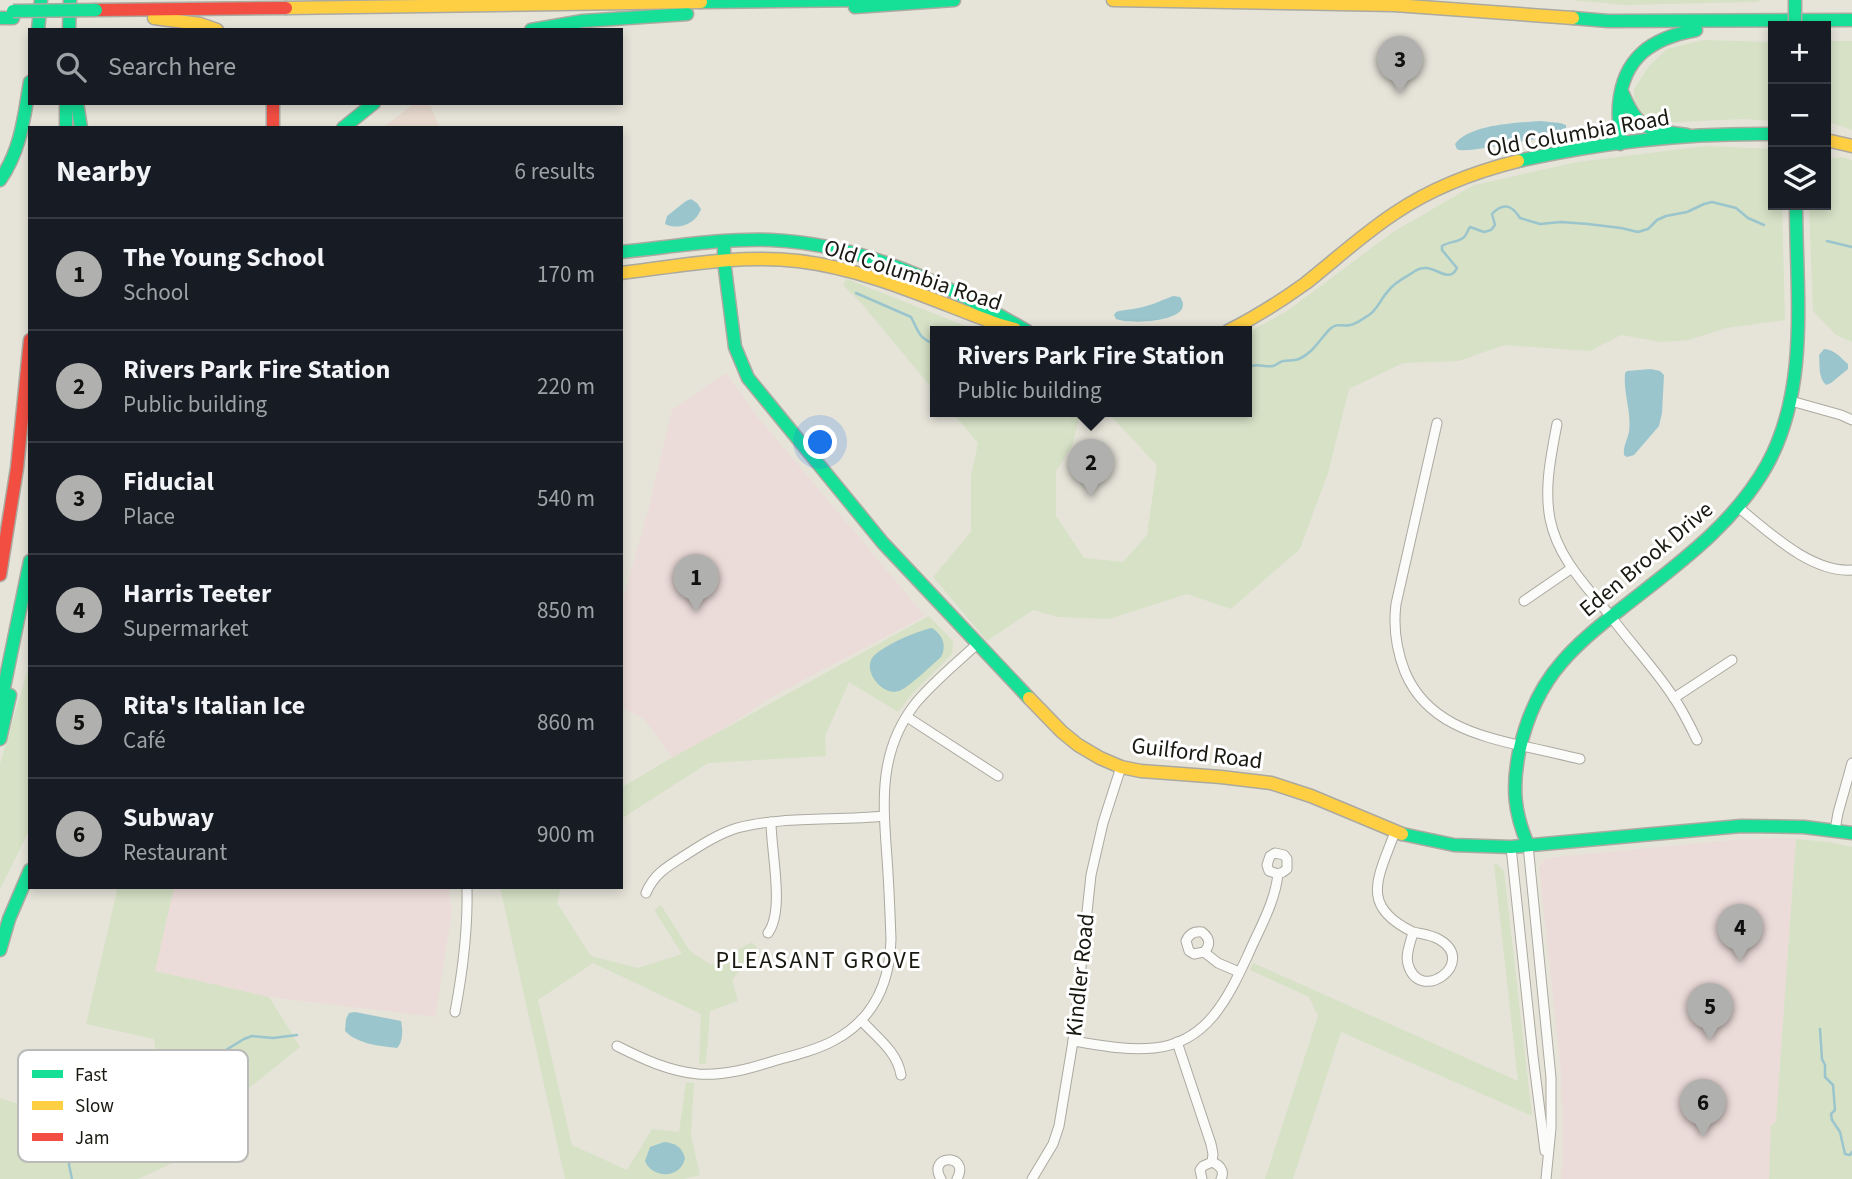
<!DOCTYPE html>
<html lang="en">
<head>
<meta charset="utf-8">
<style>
  body { margin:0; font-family:"Source Sans 3",sans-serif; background:#242831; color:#f1f3f6 }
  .controls { position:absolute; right:21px; top:21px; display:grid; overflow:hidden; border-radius:0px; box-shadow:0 4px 10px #0003 }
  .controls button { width:63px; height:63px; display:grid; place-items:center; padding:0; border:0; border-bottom:2px solid #363941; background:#171b24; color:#f1f3f6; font:35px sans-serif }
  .you { position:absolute; left:821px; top:443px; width:24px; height:24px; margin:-18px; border:5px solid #fff; border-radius:50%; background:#1a73e8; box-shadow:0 0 0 10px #1a73e833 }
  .badge { display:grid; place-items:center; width:46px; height:46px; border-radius:50%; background:#b0b0ae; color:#111; font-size:23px; font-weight:700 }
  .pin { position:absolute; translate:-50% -58px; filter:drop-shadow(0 2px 4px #0008) }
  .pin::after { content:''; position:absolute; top:37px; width:24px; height:21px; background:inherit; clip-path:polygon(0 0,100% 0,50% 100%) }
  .popup { position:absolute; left:930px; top:326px; width:322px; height:91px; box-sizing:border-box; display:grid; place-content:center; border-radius:0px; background:#171b24; filter:drop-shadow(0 2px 5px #0005); font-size:23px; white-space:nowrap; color:#9ea1a6 }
  .popup b { font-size:26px; color:#f1f3f6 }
  .popup::after { content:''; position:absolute; left:50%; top:100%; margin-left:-14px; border:14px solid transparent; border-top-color:#171b24 }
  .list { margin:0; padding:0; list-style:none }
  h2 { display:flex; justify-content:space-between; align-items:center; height:91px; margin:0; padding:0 28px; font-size:30px }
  h2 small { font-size:23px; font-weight:400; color:#9ea1a6 }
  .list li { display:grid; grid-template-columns:46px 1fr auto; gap:21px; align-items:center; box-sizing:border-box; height:112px; padding:0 28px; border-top:2px solid #363941 }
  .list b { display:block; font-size:26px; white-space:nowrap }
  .list p { margin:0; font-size:23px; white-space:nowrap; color:#9ea1a6 }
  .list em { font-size:23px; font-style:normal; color:#9ea1a6 }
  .icon { flex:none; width:38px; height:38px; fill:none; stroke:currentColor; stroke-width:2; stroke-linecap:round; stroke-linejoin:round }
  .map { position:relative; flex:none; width:1852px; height:1179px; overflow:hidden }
  .search { position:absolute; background:#171b24; box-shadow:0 4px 10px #0003; left:28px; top:28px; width:595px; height:77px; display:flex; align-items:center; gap:18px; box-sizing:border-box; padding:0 24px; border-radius:0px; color:#9ea1a6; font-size:26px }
  .panel { position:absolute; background:#171b24; box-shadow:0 4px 10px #0003; left:28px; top:126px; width:595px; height:763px; border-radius:0px }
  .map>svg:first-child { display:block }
  .commercial { fill:#ecdcd9 }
  .education { fill:#e7d9ce }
  .green { fill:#d6e1c6 }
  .water { fill:#9bc5cc }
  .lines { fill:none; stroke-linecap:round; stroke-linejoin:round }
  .stream { stroke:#9bc5cc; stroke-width:2.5 }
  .street-casing { stroke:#aba9a0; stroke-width:11 }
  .fast-casing { stroke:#aba9a0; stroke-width:15 }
  .slow-casing { stroke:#aba9a0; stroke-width:15 }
  .jam-casing { stroke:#aba9a0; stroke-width:15 }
  .street { stroke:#fbfbf9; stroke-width:9 }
  .fast { stroke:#16e098; stroke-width:12 }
  .slow { stroke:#ffcf43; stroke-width:12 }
  .jam { stroke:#f24e42; stroke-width:12 }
  .fast-bridge-casing { stroke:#aba9a0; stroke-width:15; stroke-linecap:butt }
  .fast-bridge { stroke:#16e098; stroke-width:12 }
  .labels { text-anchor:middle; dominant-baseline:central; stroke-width:6; stroke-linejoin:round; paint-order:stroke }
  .street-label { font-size:23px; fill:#191811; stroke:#fff }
  .neighbourhood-label { font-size:24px; letter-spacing:2px; fill:#191811; stroke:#fff }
  .key { fill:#fff; stroke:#babab8; stroke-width:2 }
  .key-label { font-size:19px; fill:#191811 }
</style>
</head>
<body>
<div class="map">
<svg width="1852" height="1179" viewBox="0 0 1852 1179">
  <rect width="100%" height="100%" fill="#e6e4d9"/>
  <g class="commercial">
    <path d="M726,373L758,417L925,616L773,696L675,761L644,719L621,707V606L649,507L672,410Z"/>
    <path d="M1776,838L1796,839L1772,1179H1561L1563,1150L1561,1072L1539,867L1546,858L1722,841Z"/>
    <path d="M174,887H448L452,911L435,1017L269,997L154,971Z"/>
  </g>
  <path class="education" d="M415,103H429L440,128H382Z"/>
  <g class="green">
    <path d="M1570,0H1761L1757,2L1626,5Z"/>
    <path d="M1703,40L1773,42V121L1744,119L1656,123L1644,116L1634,102V89L1649,66L1667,49Z"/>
    <path d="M1826,41H1852V130L1826,121Z"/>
    <path d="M1706,146L1773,149V205H1782L1785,320L1726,328L1689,340L1661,342L1621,335L1590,351L1504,345L1459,361L1403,363L1349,389L1328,473L1300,549L1231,609L1187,594L1109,619L1058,617L1033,610L987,641L933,577L971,532V476L978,443L951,411H1081L1072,446L1056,471V516L1084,558L1123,562L1147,535L1157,465L1106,411H1247V333L1287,311L1393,232L1474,185L1577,162Z"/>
    <path d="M1842,157L1852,160V342L1836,335L1813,311L1809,205H1826V159Z"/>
    <path d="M847,279L978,331H935V392L862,304L843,285Z"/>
    <path d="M929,616L953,641L952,654L912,694L898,712L849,682L825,736L826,756L708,763L621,819V788L666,761Z"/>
    <path d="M30,662V829L0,889V764Z"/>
    <path d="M1796,839L1829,842L1852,847V1179H1769L1771,1126L1776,1121Z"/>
    <path d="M1494,864H1497L1504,871L1532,1116L1341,1032L1293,1179H1265L1318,1016L1309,997L1250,970L1253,963L1518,1081Z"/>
    <path d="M118,887H174L155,971L269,997L300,1047L222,1110L186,1157L138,1179H0V1098L175,1154L154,1039L86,1024Z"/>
    <path d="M500,887H561L557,903L591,956L638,968L682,954L654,910L661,905L690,951L711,965L752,942L757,948L732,980L738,1001L710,1011L706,1064H699L701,1014L593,963L538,1000L572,1145L627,1170L652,1129L679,1132L686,1082L694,1083L691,1135L700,1175L683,1179H565Z"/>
  </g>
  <g class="water">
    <path d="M1540,121L1560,123L1566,125V129L1558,134C1545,137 1463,155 1457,149C1456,148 1456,146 1455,144C1470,124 1517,123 1540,121Z"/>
    <path d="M691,199L697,203L701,209C696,223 680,231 665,224L667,216L686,201Z"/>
    <path d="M1173,296L1180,297C1198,322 1130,325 1116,319L1114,315L1116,312C1122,310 1127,310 1133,309C1148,307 1160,301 1173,296Z"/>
    <path d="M1824,349C1834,349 1841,358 1848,364V369L1831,383L1826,385C1818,378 1820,365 1819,355Z"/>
    <path d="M1651,369L1660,371L1664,375L1662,413L1659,426L1634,455L1627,457L1624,455C1623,446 1627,441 1629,432C1632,413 1623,393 1625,373L1627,371Z"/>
    <path d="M932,628C943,635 947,646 941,657C932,665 908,688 899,691C884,696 865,675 871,660C876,648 919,630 932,628Z"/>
    <path d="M355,1012L401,1021C403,1030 403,1042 397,1048C380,1046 357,1044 345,1031L346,1019L349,1013Z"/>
    <path d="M664,1142C675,1143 682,1147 685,1158C681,1179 652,1179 645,1161L650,1147Z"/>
  </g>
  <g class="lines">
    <g class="stream">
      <path d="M1827,241L1852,247"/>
      <path d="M856,293L911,317C919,332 918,338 935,344"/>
      <path d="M1247,367C1260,362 1263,368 1273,366C1277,365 1279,362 1283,361C1288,360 1294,361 1299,359C1313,353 1320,339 1330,329C1337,322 1342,327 1350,325C1355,325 1364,318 1369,315C1378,309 1381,298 1389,290C1396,281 1405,278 1415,271C1432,259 1448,287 1457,268L1442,250V246C1449,241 1460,243 1465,236C1467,233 1468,230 1470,227L1484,232L1491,230L1495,225L1492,214C1503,202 1512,205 1520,218L1540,224L1561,222L1588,224L1621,228L1638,232L1648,229L1657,220L1666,216L1687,212L1704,204L1712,202L1736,208L1748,218L1764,225"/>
      <path d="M1820,1029L1822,1059L1825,1065V1077L1833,1085L1835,1110L1831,1114L1832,1120L1840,1132L1845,1154L1850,1155L1852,1152"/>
      <path d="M91,1108V1103L96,1096C136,1100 122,1084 149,1073C155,1071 160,1072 166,1070L170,1060L173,1058L189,1057L208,1059L216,1056L244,1039L252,1036L273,1038L297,1035"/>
      <path d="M72,1179L69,1165V1160C74,1156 80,1154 84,1150C95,1141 83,1129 89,1118"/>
    </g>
    <defs>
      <g id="street">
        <path d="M1791,401L1841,415L1852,420"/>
        <path d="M1437,423L1396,604C1393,628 1396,649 1405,672C1426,722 1475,735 1522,746C1542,750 1561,755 1580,759"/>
        <path d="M1557,424C1551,456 1544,487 1550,519C1558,559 1588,588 1612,618C1632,645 1656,670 1674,698C1683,711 1690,726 1697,740"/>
        <path d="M1739,508C1769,532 1811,573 1852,570"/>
        <path d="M1524,601L1572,568"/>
        <path d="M1674,698L1732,660"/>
        <path d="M907,717L998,776"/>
        <path d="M1835,830L1838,813L1852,763"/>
        <path d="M1395,832C1378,878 1359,906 1413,932C1411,942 1405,954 1408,964C1419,1005 1478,963 1440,940C1432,935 1422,934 1413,932"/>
        <path d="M1528,845L1551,1078V1128L1546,1179"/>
        <path d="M1511,847L1533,1056L1545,1151"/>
        <path d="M646,893C654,874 668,866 684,856C701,845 718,834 737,828C781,816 838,821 884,816"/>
        <path d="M768,933C785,910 771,852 771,822"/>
        <path d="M1204,952C1211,945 1210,938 1202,932C1194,931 1189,934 1186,941L1189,951L1194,954L1204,952L1218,963L1239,972"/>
        <path d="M455,1012C463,970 468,930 467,887"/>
        <path d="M861,1020C876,1037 897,1051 901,1075"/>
        <path d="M1073,1041C1099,1045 1127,1051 1154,1048C1207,1043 1228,998 1248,955C1259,929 1275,903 1278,874L1283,872L1287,869V859L1284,855L1275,853L1270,856L1267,865L1269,871L1278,874"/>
        <path d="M1177,1042L1211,1144L1213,1154L1212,1162"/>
        <path d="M617,1046C643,1059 668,1071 698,1074C725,1076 752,1068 777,1060C796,1055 816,1050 833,1041C873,1020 890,983 891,939C890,912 889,885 887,858C883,802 878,752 915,704C933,682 957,663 977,644"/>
        <path d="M1212,1162C1220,1165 1225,1171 1221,1179"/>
        <path d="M941,1179C926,1154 971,1153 957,1179"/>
        <path d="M1032,1179L1053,1144L1059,1126L1073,1041L1091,875L1103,823L1121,767"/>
        <path d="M1202,1179L1200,1170L1203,1166L1212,1162"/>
      </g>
      <g id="fast">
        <path d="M701,2L866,0"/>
        <path d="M855,7L954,0"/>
        <path d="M0,18H13"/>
        <path d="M1573,18L1608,21L1852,20"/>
        <path d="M38,30L41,0"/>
        <path d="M69,30L70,0"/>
        <path d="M531,30L583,21L687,14"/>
        <path d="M1623,94C1638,131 1650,130 1687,135"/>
        <path d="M66,103V128"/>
        <path d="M77,103L81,128"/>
        <path d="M343,128L374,103"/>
        <path d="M1620,144C1620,131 1618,118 1619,105C1623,57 1652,38 1696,30"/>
        <path d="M1518,161C1601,142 1688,133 1773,134"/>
        <path d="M0,180C21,150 24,117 30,82"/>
        <path d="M724,242V261L735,347L748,378L883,543L1029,698"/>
        <path d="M621,252C671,247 721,238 771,240C864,244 948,285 1027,331"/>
        <path d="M0,707L30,561"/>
        <path d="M0,739L10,695"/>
        <path d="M1402,834L1454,845L1511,847L1741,826L1804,827L1852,833"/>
        <path d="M1528,845C1514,812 1512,788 1519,752C1526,720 1540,687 1562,662C1579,642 1600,625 1621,609C1674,567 1733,526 1767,465C1810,387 1796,291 1796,205"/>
        <path d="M0,950L9,919L30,870"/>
      </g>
      <g id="slow">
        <path d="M1113,0L1394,5L1573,18"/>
        <path d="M286,8L701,2"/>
        <path d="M154,18L200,24L217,30"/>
        <path d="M1826,140L1852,146"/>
        <path d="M621,273C679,266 739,254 798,261C867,269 932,300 997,324L1015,329"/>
        <path d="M1228,331C1256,317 1281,301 1306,283C1335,260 1363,234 1395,213C1432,188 1474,172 1518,161"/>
        <path d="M1029,698L1062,732L1078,745L1100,758L1121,767L1141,771L1221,777L1271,783L1311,796L1402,834"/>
      </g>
      <g id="jam">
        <path d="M96,10L286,8"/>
        <path d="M273,103V128"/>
        <path d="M0,575L17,468L30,340"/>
      </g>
    </defs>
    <use href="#street" class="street-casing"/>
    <use href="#fast" class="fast-casing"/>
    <use href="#slow" class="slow-casing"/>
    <use href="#jam" class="jam-casing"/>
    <use href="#street" class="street"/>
    <use href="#fast" class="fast"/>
    <use href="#slow" class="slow"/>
    <use href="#jam" class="jam"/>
    <defs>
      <g id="fast-bridge">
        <path d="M1795,0V26"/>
        <path d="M13,11L96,10"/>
      </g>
    </defs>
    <use href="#fast-bridge" class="fast-bridge-casing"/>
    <use href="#fast-bridge" class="fast-bridge"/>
  </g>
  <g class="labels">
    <g class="street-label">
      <text transform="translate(1578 133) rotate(-10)">Old Columbia Road</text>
      <text transform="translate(913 275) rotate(18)">Old Columbia Road</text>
      <text transform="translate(1646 559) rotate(-40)">Eden Brook Drive</text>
      <text transform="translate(1197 753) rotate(7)">Guilford Road</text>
      <text transform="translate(1080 975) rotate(-84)">Kindler Road</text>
    </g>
    <g class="neighbourhood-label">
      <text x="819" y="960">PLEASANT GROVE</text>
    </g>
  </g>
  <rect x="18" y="1050" width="230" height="112" rx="10" class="key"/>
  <rect x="32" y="1070" width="31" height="8" fill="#16e098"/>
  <rect x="32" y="1101" width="31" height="9" fill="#ffcf43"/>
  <rect x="32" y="1133" width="31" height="8" fill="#f24e42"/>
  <g class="key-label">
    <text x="75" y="1081">Fast</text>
    <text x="75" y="1112">Slow</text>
    <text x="75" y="1144">Jam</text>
  </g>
</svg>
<div class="controls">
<button>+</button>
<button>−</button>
<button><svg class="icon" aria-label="layers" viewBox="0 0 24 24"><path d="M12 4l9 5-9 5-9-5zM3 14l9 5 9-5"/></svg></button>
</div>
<div class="you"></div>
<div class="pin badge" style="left:696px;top:612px">1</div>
<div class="pin badge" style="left:1091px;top:497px">2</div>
<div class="popup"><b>Rivers Park Fire Station</b>Public building</div>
<div class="pin badge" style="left:1400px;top:94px">3</div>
<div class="pin badge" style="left:1740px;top:962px">4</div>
<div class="pin badge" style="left:1710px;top:1041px">5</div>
<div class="pin badge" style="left:1703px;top:1137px">6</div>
<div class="search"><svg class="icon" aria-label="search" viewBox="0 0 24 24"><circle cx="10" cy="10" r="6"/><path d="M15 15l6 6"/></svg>Search here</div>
<section class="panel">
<h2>Nearby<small>6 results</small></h2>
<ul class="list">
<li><span class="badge">1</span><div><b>The Young School</b><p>School</p></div><em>170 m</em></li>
<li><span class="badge">2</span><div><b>Rivers Park Fire Station</b><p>Public building</p></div><em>220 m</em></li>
<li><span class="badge">3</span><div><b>Fiducial</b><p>Place</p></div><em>540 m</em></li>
<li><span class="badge">4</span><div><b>Harris Teeter</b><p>Supermarket</p></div><em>850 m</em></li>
<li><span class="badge">5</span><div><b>Rita's Italian Ice</b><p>Café</p></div><em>860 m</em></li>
<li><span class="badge">6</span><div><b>Subway</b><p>Restaurant</p></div><em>900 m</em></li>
</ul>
</section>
</div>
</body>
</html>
